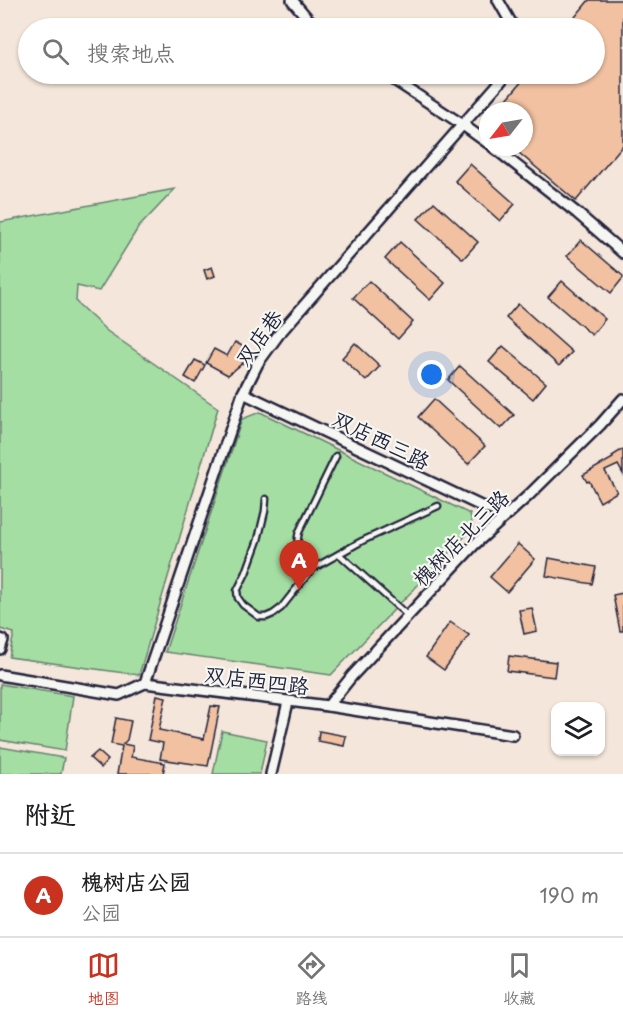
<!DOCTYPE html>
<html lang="zh">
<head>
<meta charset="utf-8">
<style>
  body { margin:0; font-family:"Playpen Sans","LXGW WenKai TC",sans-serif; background:#f2f2f2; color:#202124 }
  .controls { position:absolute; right:18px; bottom:18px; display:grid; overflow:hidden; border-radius:12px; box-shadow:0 2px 4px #0004 }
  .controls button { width:54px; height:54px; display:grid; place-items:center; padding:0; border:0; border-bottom:2px solid #e0e0e0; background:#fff; color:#202124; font:30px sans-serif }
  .compass { position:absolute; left:479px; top:102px; width:54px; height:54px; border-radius:50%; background:#fff; box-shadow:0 2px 4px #0004; rotate:239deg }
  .you { position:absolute; left:432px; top:375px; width:21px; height:21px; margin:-15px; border:4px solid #fff; border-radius:50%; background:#1a73e8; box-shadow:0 0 0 9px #1a73e833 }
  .badge { display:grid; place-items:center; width:39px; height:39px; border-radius:50%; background:#c8321e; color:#fff; font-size:20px; font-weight:700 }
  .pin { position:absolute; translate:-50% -50px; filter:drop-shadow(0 2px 3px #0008) }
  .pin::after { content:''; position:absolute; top:32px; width:21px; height:18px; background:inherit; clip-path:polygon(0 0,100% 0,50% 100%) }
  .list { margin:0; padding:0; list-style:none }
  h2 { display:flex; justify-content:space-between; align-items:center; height:78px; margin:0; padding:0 24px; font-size:26px }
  h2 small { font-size:20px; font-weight:400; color:#757577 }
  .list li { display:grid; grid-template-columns:39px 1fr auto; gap:18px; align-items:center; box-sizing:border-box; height:84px; padding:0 24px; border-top:2px solid #e0e0e0 }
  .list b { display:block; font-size:22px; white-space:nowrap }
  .list p { margin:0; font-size:20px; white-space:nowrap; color:#757577 }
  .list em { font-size:20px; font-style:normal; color:#757577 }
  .icon { flex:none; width:33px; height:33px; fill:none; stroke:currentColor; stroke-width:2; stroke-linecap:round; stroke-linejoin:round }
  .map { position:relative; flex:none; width:623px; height:774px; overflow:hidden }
  .search { position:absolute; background:#fff; box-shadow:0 2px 4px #0004; left:18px; right:18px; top:18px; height:66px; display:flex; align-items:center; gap:15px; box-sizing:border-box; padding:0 21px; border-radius:33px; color:#757577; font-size:22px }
  .sheet { height:162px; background:#fff }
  nav { display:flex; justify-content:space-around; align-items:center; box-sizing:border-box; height:84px; border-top:2px solid #e0e0e0; background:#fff; font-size:16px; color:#757577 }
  nav a { display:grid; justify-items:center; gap:3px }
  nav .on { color:#c8321e }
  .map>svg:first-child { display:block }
  .green { fill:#a5dea3; stroke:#64806f; stroke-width:1.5 }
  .building { fill:#f1c1a1; stroke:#22223b; stroke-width:1.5 }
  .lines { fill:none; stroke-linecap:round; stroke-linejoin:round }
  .lane-casing { stroke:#22223b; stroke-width:9 }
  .street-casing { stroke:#22223b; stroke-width:14 }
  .lane { stroke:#f6f6f2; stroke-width:4.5 }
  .street { stroke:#f6f6f2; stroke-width:9 }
  .labels { text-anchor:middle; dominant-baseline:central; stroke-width:4.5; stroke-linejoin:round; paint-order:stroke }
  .street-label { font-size:21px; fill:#22223b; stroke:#f6f6f2 }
</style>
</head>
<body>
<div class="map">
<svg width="623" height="774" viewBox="0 0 623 774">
  <rect width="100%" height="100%" fill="#f4e6da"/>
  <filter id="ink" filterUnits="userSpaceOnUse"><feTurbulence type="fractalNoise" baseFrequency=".0167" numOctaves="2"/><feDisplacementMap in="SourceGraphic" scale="12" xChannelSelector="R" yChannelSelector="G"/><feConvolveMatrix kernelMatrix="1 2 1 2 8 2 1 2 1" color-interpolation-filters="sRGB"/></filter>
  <g filter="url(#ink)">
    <g class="green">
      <path d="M175,189L138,228L99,291L77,286L76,302L107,331L218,408L139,675L9,657L14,633L0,629V222Z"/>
      <path d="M260,412L470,514L473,528L331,675L165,652L242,419Z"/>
      <path d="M0,684L73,696L65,751L0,740Z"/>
      <path d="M222,731L267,740L260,774H213Z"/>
      <path d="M0,747L64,758L61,774H0Z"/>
    </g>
    <g class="building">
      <path d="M589,0H623V145L576,201L512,147H524V111H497L528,74H594V28H566Z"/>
      <path d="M470,164L515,204L500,221L455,181Z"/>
      <path d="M434,202L478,242L463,259L418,219Z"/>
      <path d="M581,240L623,276V278L611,293L567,256Z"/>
      <path d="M400,242L445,283L430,300L385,259Z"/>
      <path d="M212,267L215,276L207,279L204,270Z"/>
      <path d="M369,281L413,322L398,339L353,298Z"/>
      <path d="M562,281L605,319L592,335L548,297Z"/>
      <path d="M518,304L572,352L559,366L506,318Z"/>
      <path d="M235,342L255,353L228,375L206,363L214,349L227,356Z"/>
      <path d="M355,343L380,366L366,381L342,358Z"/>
      <path d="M503,346L546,383L533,399L489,362Z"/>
      <path d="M195,360L205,365L195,383L185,377Z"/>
      <path d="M460,366L514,415L501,429L448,380Z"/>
      <path d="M434,399L485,446L468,464L418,417Z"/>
      <path d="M623,449V474L618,465L605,471L617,492L600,502L589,481L587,482L583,475L613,458L612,456Z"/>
      <path d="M518,544L535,559L507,592L490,577Z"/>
      <path d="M549,558L596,567L592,584L546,576Z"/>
      <path d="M623,593V631H620L613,595Z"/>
      <path d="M532,608L537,631L524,634L519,610Z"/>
      <path d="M450,622L469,635L444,670L426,657Z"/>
      <path d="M509,656L556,662L554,677L507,671Z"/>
      <path d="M157,695L166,697L159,730L204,739L211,706L220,707L208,766L160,759L163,743L148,740Z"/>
      <path d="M116,718L131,721L127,740L123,744L133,746L131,757L165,763L163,774H117L122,746L111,744Z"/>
      <path d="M319,731L346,736L344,746L318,741Z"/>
      <path d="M98,751L108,760L101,768L90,758Z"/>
    </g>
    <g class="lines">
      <defs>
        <g id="lane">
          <path d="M266,499L265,511L258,540L246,573L237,591L238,598L243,605L259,617H266L273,614L281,608L312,569L362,541L438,506"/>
          <path d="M339,554L408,616"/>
          <path d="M312,569C303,556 294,549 299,532L336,456"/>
        </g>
        <g id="street">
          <path d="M292,0L308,19L320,28"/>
          <path d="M498,0L514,28"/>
          <path d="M385,74L463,125L488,143"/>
          <path d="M493,147L577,213L623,253"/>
          <path d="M243,393L481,506L506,515"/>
          <path d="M0,639L3,640L0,649"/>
          <path d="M0,675L119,695L145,683L328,706L513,735"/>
          <path d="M145,683L243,393L258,363L279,334L507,74"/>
          <path d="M328,706L352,676L474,545L529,495L600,425L623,399"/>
          <path d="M271,774L288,702"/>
        </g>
      </defs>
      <use href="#lane" class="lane-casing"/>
      <use href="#street" class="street-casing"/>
      <use href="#lane" class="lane"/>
      <use href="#street" class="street"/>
    </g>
  </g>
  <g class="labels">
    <g class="street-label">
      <text transform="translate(258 337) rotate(-54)">双店巷</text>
      <text transform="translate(382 439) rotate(26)">双店西三路</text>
      <text transform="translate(460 537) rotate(-45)">槐树店北三路</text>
      <text transform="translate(257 679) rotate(7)">双店西四路</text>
    </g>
  </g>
</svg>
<div class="controls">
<button><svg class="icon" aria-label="layers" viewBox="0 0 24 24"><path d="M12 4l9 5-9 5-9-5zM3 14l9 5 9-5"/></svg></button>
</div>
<svg class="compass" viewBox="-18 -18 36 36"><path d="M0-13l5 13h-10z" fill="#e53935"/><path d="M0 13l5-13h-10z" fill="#757577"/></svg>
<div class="you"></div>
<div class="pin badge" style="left:299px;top:590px">A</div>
<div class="search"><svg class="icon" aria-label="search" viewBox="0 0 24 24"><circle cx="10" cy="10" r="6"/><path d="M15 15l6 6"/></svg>搜索地点</div>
</div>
<section class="sheet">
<h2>附近<small></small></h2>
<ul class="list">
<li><span class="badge">A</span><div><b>槐树店公园</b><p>公园</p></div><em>190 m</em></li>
</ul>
</section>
<nav>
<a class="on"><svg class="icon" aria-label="map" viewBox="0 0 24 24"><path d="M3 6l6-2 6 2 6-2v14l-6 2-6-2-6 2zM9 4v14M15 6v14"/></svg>地图</a>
<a><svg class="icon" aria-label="directions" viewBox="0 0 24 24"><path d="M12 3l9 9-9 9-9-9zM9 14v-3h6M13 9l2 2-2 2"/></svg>路线</a>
<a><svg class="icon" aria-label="saved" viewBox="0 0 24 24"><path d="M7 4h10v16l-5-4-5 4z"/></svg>收藏</a>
</nav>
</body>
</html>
